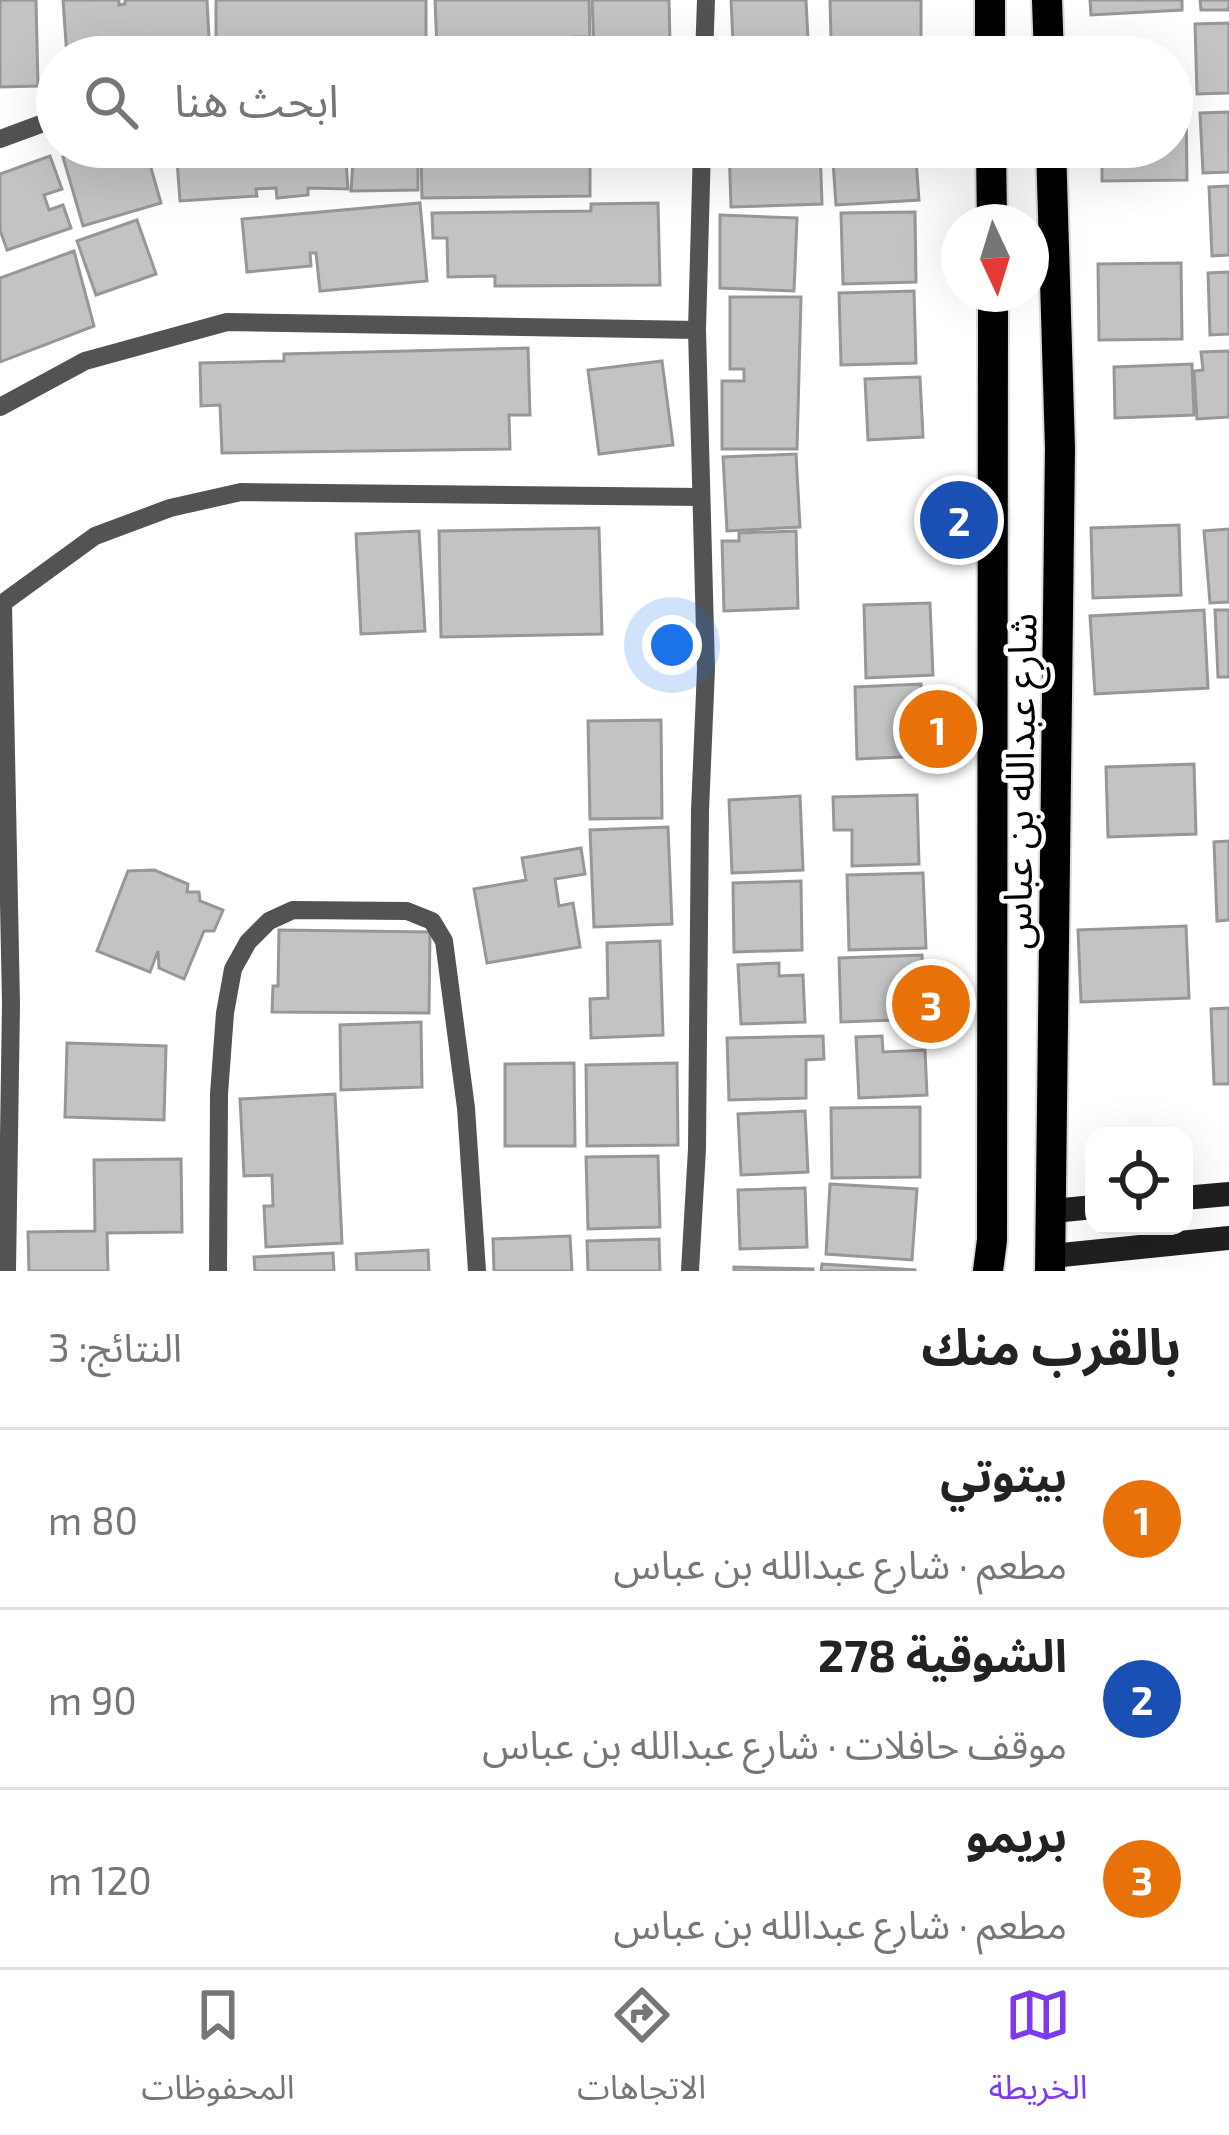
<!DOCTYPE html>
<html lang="ar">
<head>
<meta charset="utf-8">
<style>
  body { margin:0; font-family:"Exo 2","Noto Sans Arabic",sans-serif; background:#f6f6f6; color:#222; direction:rtl }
  .controls { position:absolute; right:36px; bottom:36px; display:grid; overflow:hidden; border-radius:24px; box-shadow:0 12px 48px #0002 }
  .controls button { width:108px; height:108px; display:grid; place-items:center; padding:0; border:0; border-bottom:3px solid #e0e0e0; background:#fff; color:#222; font:60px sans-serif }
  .compass { position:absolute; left:941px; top:204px; width:108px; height:108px; border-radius:50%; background:#fff; box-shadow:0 12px 48px #0002; rotate:176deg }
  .you { position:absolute; left:672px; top:645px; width:42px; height:42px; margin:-30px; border:9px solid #fff; border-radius:50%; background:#1a73e8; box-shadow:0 0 0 18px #1a73e833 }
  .badge { display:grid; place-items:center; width:78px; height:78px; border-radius:50%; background:#7c3aed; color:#fff; font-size:39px; font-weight:700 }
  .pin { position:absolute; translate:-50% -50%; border:6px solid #fff; box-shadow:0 3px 12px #0006 }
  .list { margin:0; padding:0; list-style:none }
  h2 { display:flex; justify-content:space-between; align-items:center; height:156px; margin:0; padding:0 48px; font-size:51px }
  h2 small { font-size:39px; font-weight:400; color:#767676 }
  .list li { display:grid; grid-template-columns:78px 1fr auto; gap:36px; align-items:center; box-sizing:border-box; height:180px; padding:0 48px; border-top:3px solid #e0e0e0 }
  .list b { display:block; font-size:45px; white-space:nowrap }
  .list p { margin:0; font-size:39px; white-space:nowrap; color:#767676 }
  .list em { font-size:39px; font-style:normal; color:#767676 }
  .icon { flex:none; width:66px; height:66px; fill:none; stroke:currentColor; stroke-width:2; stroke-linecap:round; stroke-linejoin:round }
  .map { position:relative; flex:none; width:1229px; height:1271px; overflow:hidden; direction:ltr }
  .search { position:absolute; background:#fff; box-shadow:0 12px 48px #0002; left:36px; right:36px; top:36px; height:132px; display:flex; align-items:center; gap:30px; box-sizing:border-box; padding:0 42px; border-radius:66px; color:#767676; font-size:45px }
  .sheet { height:696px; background:#fff }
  nav { display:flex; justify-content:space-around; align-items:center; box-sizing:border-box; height:168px; border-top:3px solid #e0e0e0; background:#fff; font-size:33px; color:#767676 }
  nav a { display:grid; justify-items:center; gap:6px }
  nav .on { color:#7c3aed }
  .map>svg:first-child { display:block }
  .building { fill:#c3c3c3; stroke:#979797; stroke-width:3 }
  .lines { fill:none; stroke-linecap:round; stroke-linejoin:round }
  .primary-casing { stroke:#dbdbdb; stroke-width:34 }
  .street { stroke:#535353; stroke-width:18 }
  .secondary { stroke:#202020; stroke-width:24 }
  .primary { stroke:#000; stroke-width:30 }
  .labels { text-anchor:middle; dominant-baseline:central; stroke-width:9; stroke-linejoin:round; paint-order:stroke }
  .street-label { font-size:39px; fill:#000; stroke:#fff }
</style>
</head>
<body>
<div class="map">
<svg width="1229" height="1271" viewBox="0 0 1229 1271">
  <rect width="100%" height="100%" fill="#fff"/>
  <g class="building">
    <path d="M0,0H36L38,86L0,87Z"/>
    <path d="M63,0H119V5L125,4V0H207L210,56L67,57Z"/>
    <path d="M216,0H426V46L216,43Z"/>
    <path d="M435,0H589L590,37H575L576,55L502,57V48L437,50Z"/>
    <path d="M592,0H669L670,44L594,47Z"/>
    <path d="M731,0H806L808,40L733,42Z"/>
    <path d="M830,0H921V38L831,39Z"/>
    <path d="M1090,0H1182V10L1091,15Z"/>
    <path d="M1200,0H1229V10H1201Z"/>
    <path d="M1229,23V93L1197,94L1195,24Z"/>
    <path d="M922,51V57H840V53Z"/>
    <path d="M1172,102H1186L1187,180L1102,181V147H1172Z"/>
    <path d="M1229,112V172L1203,173L1200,113Z"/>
    <path d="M96,147H145L161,203L83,226L63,157Z"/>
    <path d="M176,147H345L348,189L308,188V195L277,198L276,188L256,189L257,196L180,201Z"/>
    <path d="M354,147H418V190L351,191Z"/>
    <path d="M421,147H574V160H590V196L422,198Z"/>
    <path d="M729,147H820L822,204L731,207Z"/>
    <path d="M832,147H915L919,200L836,205Z"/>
    <path d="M50,156L62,189L44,195L49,210L63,205L71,228L7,250L0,230V174Z"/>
    <path d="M1229,186V255L1212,256L1209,187Z"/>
    <path d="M420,203L427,281L320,291L316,253H310L311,266L247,272L242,219Z"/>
    <path d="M658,203L660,285L495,286V276L448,277L447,238H433L432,213L591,211V204Z"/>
    <path d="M915,212L916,282L843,284L841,213Z"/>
    <path d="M720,215L797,218L794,291L720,288Z"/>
    <path d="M137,220L156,274L96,295L77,241Z"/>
    <path d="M74,251L94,326L0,362V278Z"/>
    <path d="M1181,263L1182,339L1099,340L1098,264Z"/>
    <path d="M1229,272V334L1210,335L1208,273Z"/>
    <path d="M914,291L916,363L841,365L839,293Z"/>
    <path d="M730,297H801L797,449H722V381H744V369H730Z"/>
    <path d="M528,348L530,415H509L510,449L222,453L220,405L201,406L200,363L284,361V354Z"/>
    <path d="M1229,351V417L1197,419L1194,371L1203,370L1201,352Z"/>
    <path d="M662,361L673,445L599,454L588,370Z"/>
    <path d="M1192,364L1194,415L1115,418L1114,367Z"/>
    <path d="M920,377L923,437L868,440L865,379Z"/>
    <path d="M796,454L800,527L727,531L723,457Z"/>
    <path d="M1179,525L1181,595L1093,598L1091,528Z"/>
    <path d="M599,528L602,634L441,637L439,531Z"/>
    <path d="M1229,529V602L1210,603L1204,531Z"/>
    <path d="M419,531L425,631L361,634L356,534Z"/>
    <path d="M796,531L798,608L724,611L722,541H739V533Z"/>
    <path d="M930,603L933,675L866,678L864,605Z"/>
    <path d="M1204,610L1208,688L1095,694L1090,616Z"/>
    <path d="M1215,610H1229V677H1218Z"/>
    <path d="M921,684L924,756L857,759L855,687Z"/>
    <path d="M661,720L662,818L590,819L588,721Z"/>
    <path d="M1194,764L1196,834L1108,837L1106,767Z"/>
    <path d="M917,795L919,864L852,866V830H834L833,797Z"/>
    <path d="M800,796L803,870L732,873L729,800Z"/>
    <path d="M668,827L672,924L594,927L590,830Z"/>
    <path d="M1229,841V920L1217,921L1214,842Z"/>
    <path d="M581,848L585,874L555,879L559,906L573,903L580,947L487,963L474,889L526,880L522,858Z"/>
    <path d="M154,870L188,884L187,892H199L200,901L223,910L214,931H204L184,979L159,968L158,951L150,972L97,951L128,871Z"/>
    <path d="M923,873L926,948L849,950L847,875Z"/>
    <path d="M801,881L802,950L734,952L733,883Z"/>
    <path d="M1186,926L1189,998L1081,1002L1078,930Z"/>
    <path d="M279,930L430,932L429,1013L272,1012L273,986H278Z"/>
    <path d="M660,941L663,1035L591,1038L590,999L608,998L607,943Z"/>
    <path d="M922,955L924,1019L841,1022L839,958Z"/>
    <path d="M779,963V976L803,975L805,1022L741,1024L738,965Z"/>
    <path d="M1229,1008V1084H1214L1211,1009Z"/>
    <path d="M421,1022L422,1087L341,1090L340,1025Z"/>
    <path d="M823,1036L824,1059L806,1060V1098L729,1100L727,1038Z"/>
    <path d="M882,1036L883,1052L925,1050L927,1095L859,1098L856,1037Z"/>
    <path d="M67,1043L166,1046L164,1120L65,1117Z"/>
    <path d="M574,1063L575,1146H505V1064Z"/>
    <path d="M677,1063L678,1145L587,1146L586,1065Z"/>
    <path d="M335,1094L342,1243L266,1247L264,1206H273L272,1175L244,1176L240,1099Z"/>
    <path d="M920,1107V1177L832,1178L831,1108Z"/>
    <path d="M805,1111L808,1172L741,1175L738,1114Z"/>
    <path d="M658,1156L660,1227L588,1229L586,1157Z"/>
    <path d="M181,1159L182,1232L107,1233L108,1271H29L28,1232L95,1231L94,1160Z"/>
    <path d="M830,1184L917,1189L912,1260L826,1254Z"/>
    <path d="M805,1188L807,1247L740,1249L738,1190Z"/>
    <path d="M570,1236L572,1271H494L493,1239Z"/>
    <path d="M659,1239L660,1271H588L587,1241Z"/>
    <path d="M428,1250L429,1271H357L356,1254Z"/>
    <path d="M333,1253L334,1271H255L254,1257Z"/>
    <path d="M822,1264L915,1270V1271H821Z"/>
    <path d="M734,1267L813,1269V1271H734Z"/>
  </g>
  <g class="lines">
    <defs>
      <g id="primary">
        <path d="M990,0V57"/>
        <path d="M1047,0L1049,57"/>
        <path d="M991,147L992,222"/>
        <path d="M988,1271L992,1240L993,294"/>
        <path d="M1050,1271L1060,448L1051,147"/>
      </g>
    </defs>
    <use href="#primary" class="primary-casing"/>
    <g class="street">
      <path d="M704,57L706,0"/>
      <path d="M0,139L57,118"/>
      <path d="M0,407L85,361L227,322L697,330"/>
      <path d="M3,603L11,1004L7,1271"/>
      <path d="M0,605L95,536L170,508L241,492L701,497"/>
      <path d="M218,1271L219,1094L225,1013L233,969L248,942L269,921L293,910L407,911L432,921L444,941L466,1108L477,1271"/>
      <path d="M690,1271L697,1149L700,811L706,669L697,330L702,147"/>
    </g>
    <g class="secondary">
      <path d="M1184,1198L1229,1194"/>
      <path d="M1053,1211L1094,1207"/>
      <path d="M1052,1256L1229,1238"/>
    </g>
    <use href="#primary" class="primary"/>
  </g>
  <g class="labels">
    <g class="street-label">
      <text transform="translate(1018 781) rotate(-89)">شارع عبدالله بن عباس</text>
    </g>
  </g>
</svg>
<div class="controls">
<button><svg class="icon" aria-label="locate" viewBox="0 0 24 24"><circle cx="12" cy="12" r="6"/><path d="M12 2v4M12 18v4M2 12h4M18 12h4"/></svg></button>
</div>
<svg class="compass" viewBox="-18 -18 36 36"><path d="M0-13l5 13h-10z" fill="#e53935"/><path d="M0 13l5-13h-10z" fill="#767676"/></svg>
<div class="you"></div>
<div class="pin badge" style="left:938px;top:729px;background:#e8710a">1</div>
<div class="pin badge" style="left:959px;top:520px;background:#1a4fb4">2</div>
<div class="pin badge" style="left:931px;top:1004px;background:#e8710a">3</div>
<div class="search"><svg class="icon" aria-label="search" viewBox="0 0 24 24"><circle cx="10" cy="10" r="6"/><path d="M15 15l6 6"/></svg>ابحث هنا</div>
</div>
<section class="sheet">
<h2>بالقرب منك<small>النتائج: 3</small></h2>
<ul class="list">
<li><span class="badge" style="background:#e8710a">1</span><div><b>بيتوتي</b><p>مطعم · شارع عبدالله بن عباس</p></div><em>80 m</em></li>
<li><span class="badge" style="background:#1a4fb4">2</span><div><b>الشوقية 278</b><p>موقف حافلات · شارع عبدالله بن عباس</p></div><em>90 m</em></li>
<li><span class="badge" style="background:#e8710a">3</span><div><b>بريمو</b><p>مطعم · شارع عبدالله بن عباس</p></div><em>120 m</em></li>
</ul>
</section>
<nav>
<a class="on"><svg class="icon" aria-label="map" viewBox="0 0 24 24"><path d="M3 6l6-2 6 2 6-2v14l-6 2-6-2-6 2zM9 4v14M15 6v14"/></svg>الخريطة</a>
<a><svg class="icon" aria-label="directions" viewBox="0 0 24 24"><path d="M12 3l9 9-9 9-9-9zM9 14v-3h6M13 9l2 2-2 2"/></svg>الاتجاهات</a>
<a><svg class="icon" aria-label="saved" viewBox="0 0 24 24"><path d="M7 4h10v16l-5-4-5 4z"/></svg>المحفوظات</a>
</nav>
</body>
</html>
